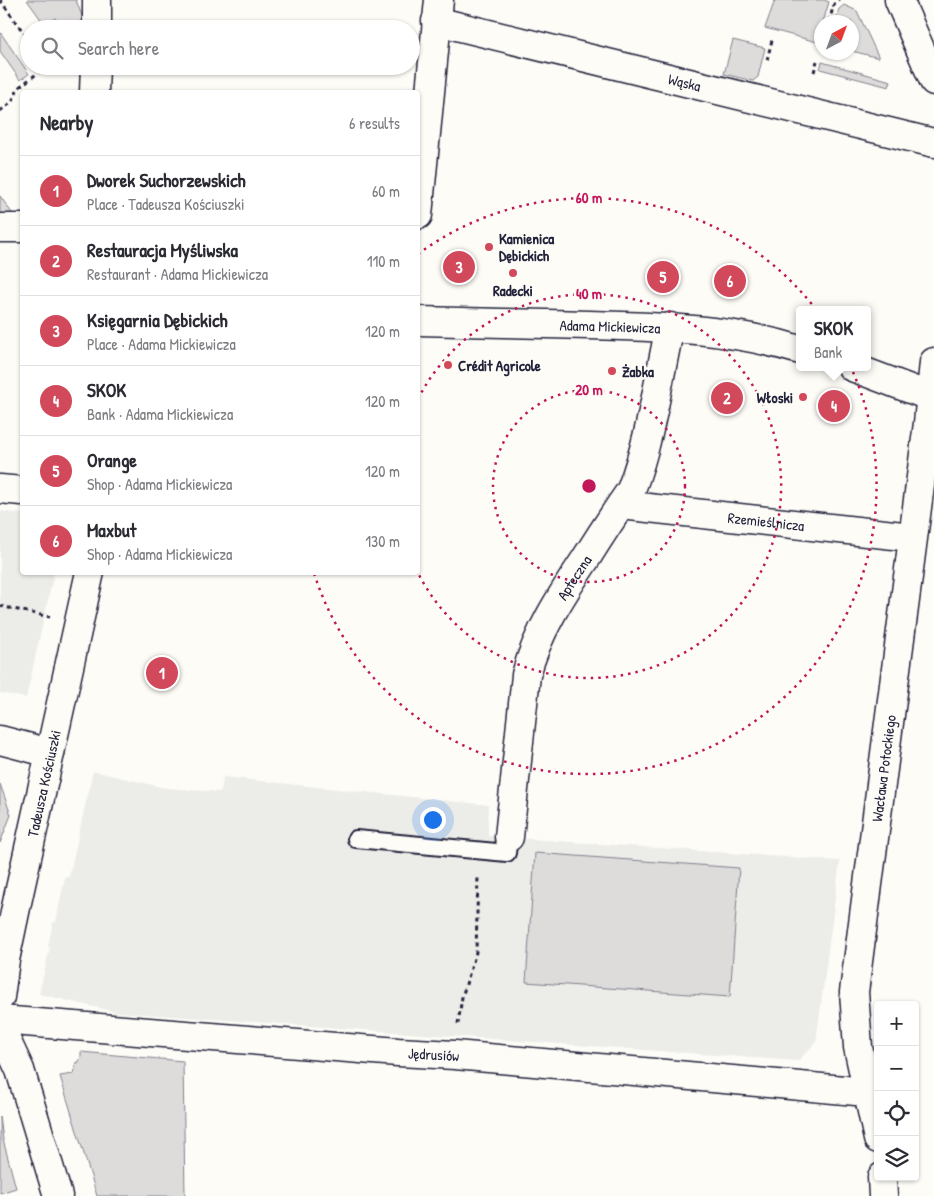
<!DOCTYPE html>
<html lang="en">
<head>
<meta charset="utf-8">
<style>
  body { margin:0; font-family:"Patrick Hand",sans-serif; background:#f2f2f3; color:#2b2b33 }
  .controls { position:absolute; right:15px; bottom:15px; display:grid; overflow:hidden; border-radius:5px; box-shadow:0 1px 4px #0004 }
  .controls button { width:45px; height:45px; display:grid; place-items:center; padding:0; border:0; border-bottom:1px solid #e1e1e2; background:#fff; color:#2b2b33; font:25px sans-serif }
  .compass { position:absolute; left:814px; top:15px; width:45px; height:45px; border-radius:50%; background:#fff; box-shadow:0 1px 4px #0004; rotate:41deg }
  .you { position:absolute; left:432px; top:819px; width:18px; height:18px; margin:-12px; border:4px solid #fff; border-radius:50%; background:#1a73e8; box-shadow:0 0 0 8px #1a73e833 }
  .badge { display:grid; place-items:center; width:32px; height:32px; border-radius:50%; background:#d1495b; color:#fff; font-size:16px; font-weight:700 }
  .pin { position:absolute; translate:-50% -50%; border:2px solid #fff; box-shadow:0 1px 5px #0006 }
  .popup { position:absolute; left:796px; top:306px; width:75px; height:65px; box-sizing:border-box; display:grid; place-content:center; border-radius:5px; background:#fff; filter:drop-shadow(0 1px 4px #0005); font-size:16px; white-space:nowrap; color:#7c7c81 }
  .popup b { font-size:19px; color:#2b2b33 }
  .popup::after { content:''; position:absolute; left:50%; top:100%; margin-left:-10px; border:10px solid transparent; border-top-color:#fff }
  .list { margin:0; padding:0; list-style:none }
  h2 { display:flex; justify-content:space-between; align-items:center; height:65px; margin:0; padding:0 20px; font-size:21px }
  h2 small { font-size:16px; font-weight:400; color:#7c7c81 }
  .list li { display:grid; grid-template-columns:32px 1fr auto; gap:15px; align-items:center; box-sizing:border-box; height:70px; padding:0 20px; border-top:1px solid #e1e1e2 }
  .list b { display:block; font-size:19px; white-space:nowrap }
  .list p { margin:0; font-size:16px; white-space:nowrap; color:#7c7c81 }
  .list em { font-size:16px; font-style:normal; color:#7c7c81 }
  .icon { flex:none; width:28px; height:28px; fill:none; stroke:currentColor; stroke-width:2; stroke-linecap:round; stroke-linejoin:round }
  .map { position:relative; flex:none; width:934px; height:1196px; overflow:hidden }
  .search { position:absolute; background:#fff; box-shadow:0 1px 4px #0004; left:20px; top:20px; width:400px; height:55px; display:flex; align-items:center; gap:12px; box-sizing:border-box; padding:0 18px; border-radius:28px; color:#7c7c81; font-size:19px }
  .panel { position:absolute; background:#fff; box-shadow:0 1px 4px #0004; left:20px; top:90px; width:400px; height:485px; border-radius:5px }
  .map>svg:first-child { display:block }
  .built { fill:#ecece9 }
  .green { fill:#dddcdb; stroke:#807f8b }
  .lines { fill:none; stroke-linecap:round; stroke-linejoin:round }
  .lane-casing { stroke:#22223b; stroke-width:20 }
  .street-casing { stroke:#22223b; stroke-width:31 }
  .path { stroke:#22223b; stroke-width:3; stroke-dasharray:4 4; stroke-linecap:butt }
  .lane { stroke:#fdfcf7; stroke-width:16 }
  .street { stroke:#fdfcf7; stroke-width:28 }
  .ring { fill:none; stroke:#c2185b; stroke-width:2.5; stroke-dasharray:2.5 5 }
  .poi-dot { fill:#d1495b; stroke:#fdfcf7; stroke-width:2 }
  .labels { text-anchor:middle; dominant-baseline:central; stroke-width:5; stroke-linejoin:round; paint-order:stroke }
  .street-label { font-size:15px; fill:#22223b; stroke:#fdfcf7 }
  .poi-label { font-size:15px; font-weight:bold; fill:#22223b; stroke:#fdfcf7; text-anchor:start }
  .centre { fill:#c2185b; stroke:#fdfcf7; stroke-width:2.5 }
  .ring-label { font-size:15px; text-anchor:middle; font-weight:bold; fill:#c2185b; stroke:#fdfcf7; stroke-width:5; stroke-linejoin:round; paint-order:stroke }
</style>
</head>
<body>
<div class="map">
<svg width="934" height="1196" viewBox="0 0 934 1196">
  <rect width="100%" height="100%" fill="#fdfcf7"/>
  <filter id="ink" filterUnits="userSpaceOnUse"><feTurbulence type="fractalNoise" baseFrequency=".02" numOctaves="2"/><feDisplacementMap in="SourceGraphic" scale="10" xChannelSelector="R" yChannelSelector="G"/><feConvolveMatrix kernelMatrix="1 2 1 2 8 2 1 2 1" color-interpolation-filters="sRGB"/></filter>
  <g filter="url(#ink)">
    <g class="built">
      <path d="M0,511L22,514V572L54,573L26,698L0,693Z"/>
      <path d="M93,771L165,788L221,792L223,777L488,805V836L840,861L816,1042L798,1061L116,1012L39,994L50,947H48L53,922H56L65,877H69Z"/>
    </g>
    <g class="green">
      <path d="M27,0H76L82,16L84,29H63L55,18L45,25Z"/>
      <path d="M775,0H824L829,2L817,42L765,28Z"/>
      <path d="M844,5L857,11L879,58L852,51V22H835L839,9Z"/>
      <path d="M0,32L29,74L20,80L0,51Z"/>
      <path d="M733,40L765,48L758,77L753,81L724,74Z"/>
      <path d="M822,62L891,81L889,87L820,69Z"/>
      <path d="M0,196L14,216H0Z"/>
      <path d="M0,784L11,815L0,843Z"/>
      <path d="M535,853L739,868L730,997L526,982Z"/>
      <path d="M81,1052L183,1061L185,1196H97L60,1076L74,1074L76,1062L78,1063L81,1058Z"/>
      <path d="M0,1116L3,1140L16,1188L0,1193Z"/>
    </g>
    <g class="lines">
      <defs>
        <path id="lane" d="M356,839L507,853L509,837"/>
        <g id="street">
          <path d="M97,0V29"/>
          <path d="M899,0L934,81"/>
          <path id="s1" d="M436,21L934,143"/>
          <path d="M94,92L95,66"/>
          <path d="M418,215L439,0"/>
          <path d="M0,228H22"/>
          <path id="s2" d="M418,321C475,322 532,324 589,325C663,327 729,328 800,350"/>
          <path d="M852,367L934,398"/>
          <path d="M0,489L22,491"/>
          <path id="s3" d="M621,505L912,537"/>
          <path d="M0,740L50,753"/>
          <path id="s4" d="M509,837L526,675C537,633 561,596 585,560C600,536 615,513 631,490C651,437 658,381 670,327"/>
          <path id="s5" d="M0,997L5,960L18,898L90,572"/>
          <path id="s6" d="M0,1020L398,1052L455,1055L867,1092"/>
          <path d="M0,1027L20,1070L58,1196"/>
          <path id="s7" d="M878,1139L858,1047L854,992L928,423L934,362"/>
          <path d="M882,1177L883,1196"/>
        </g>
      </defs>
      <use href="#lane" class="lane-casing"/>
      <use href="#street" class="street-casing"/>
      <g class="path">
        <path d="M0,0L29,40"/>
        <path d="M829,22L834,4L839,0"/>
        <path d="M767,60L772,40"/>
        <path d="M814,72L817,61"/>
        <path d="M0,111L12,102L18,88L47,66"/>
        <path d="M0,606L50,617"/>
        <path d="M458,1024L462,997L476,952L478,876"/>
      </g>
      <use href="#lane" class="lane"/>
      <use href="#street" class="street"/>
    </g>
  </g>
  <g class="ring">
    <circle cx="589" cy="486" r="96"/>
    <path d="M418 399A192 192 0 1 1 418 573"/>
    <path d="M418 254A288 288 0 1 1 314 573"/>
  </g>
  <g class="poi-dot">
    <circle cx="489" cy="247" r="5"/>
    <circle cx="513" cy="273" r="5"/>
    <circle cx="448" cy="365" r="5"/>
    <circle cx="612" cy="371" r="5"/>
    <circle cx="803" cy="397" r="5"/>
  </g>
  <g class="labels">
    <g class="street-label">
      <text stroke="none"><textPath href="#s1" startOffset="256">Wąska</textPath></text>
      <text stroke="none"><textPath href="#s2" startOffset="192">Adama Mickiewicza</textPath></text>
      <text stroke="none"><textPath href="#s3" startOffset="146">Rzemieślnicza</textPath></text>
      <text stroke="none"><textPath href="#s4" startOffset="272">Apteczna</textPath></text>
      <text stroke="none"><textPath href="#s7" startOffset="375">Wacława Potockiego</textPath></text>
      <text stroke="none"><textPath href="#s5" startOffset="218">Tadeusza Kościuszki</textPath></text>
      <text stroke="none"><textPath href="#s6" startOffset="435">Jędrusiów</textPath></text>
    </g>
    <g class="poi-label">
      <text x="499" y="238">Kamienica<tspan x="499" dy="17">Dębickich</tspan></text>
      <text x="513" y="290" text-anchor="middle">Radecki</text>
      <text x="458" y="365">Crédit Agricole</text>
      <text x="622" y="371">Żabka</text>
      <text x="793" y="397" text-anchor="end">Włoski</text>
    </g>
  </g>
  <circle cx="589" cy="486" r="8" class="centre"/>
  <g class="ring-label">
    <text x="589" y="203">60 m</text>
    <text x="589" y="299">40 m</text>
    <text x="589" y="395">20 m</text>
  </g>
</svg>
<div class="controls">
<button>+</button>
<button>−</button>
<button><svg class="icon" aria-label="locate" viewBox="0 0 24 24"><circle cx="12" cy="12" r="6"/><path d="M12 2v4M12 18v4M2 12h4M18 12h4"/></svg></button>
<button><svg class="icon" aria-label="layers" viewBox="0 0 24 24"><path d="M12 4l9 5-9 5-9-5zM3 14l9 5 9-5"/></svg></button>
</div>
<svg class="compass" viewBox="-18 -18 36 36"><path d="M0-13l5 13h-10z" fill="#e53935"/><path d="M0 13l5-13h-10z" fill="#7c7c81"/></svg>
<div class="you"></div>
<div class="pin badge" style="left:162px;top:673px">1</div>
<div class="pin badge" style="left:727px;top:398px">2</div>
<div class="pin badge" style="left:459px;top:267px">3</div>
<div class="pin badge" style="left:834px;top:406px">4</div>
<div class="popup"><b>SKOK</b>Bank</div>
<div class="pin badge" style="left:663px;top:277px">5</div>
<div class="pin badge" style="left:730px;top:281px">6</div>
<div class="search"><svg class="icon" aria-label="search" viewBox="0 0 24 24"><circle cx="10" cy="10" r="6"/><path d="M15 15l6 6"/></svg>Search here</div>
<section class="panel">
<h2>Nearby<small>6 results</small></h2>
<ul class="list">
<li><span class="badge">1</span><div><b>Dworek Suchorzewskich</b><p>Place · Tadeusza Kościuszki</p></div><em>60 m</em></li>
<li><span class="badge">2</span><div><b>Restauracja Myśliwska</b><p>Restaurant · Adama Mickiewicza</p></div><em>110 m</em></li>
<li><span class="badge">3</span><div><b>Księgarnia Dębickich</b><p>Place · Adama Mickiewicza</p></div><em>120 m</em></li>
<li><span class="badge">4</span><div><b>SKOK</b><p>Bank · Adama Mickiewicza</p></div><em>120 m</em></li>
<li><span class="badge">5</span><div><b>Orange</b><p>Shop · Adama Mickiewicza</p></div><em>120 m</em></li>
<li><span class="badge">6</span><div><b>Maxbut</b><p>Shop · Adama Mickiewicza</p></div><em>130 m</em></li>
</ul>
</section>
</div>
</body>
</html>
